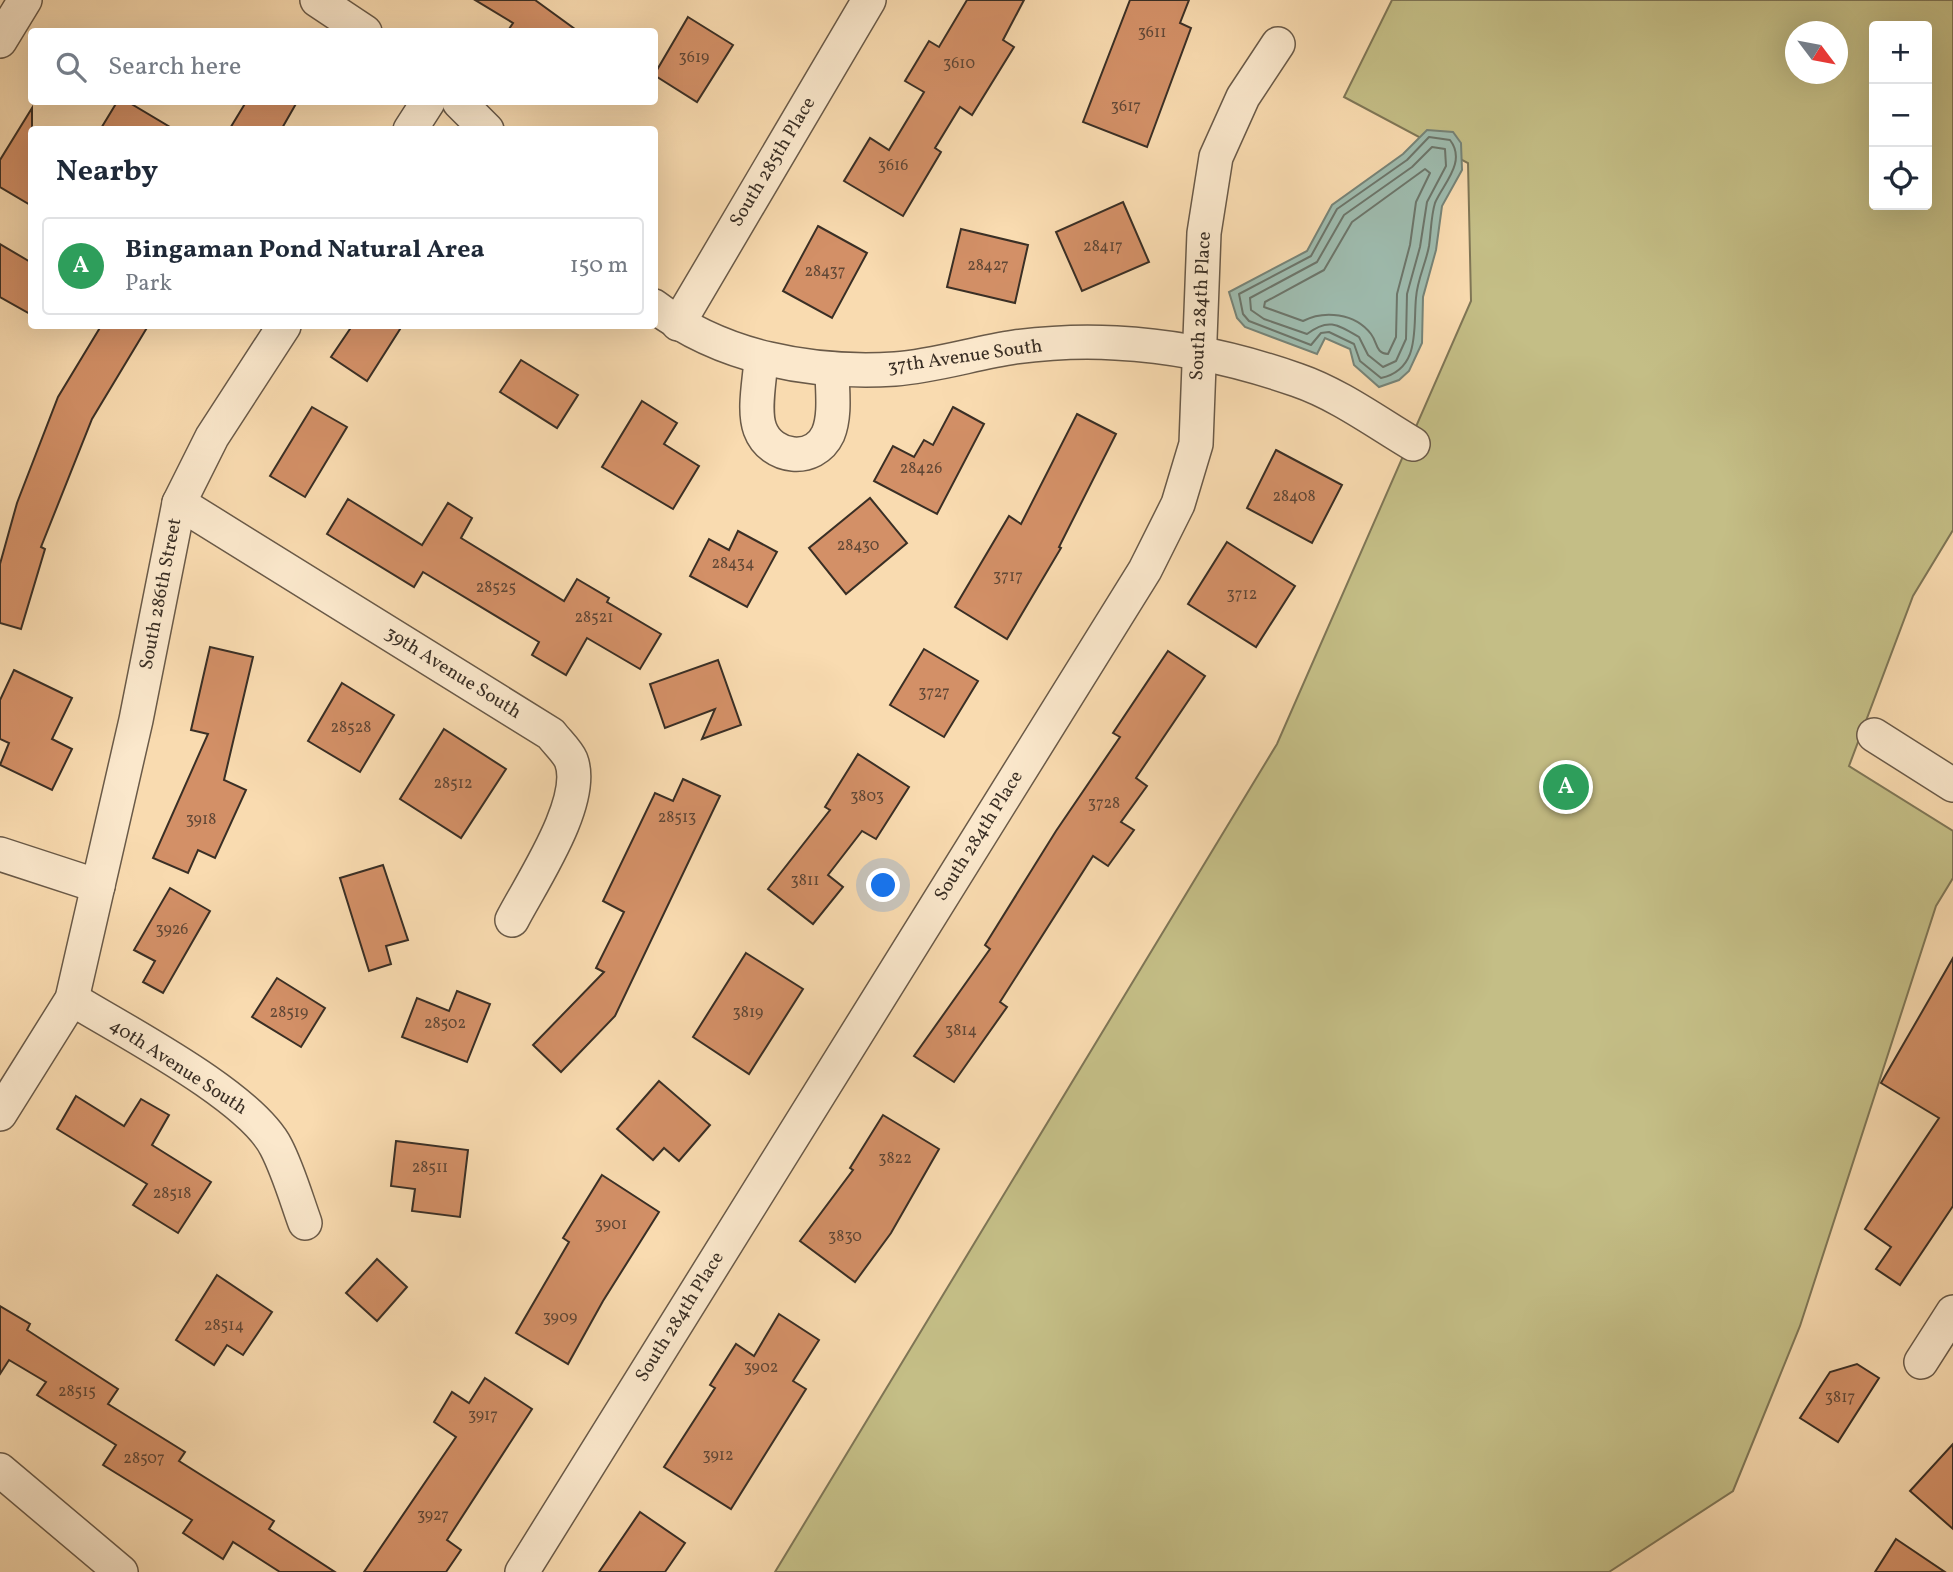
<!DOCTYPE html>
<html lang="en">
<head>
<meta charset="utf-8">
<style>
  body { margin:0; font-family:Vollkorn,serif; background:#f2f2f3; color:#1f2937 }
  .controls { position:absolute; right:21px; top:21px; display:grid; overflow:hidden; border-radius:7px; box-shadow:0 7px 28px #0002 }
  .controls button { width:63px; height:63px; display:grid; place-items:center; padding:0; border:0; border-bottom:2px solid #e0e1e3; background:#fff; color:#1f2937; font:35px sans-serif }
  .compass { position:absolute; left:1785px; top:21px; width:63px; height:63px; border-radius:50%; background:#fff; box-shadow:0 7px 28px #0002; rotate:122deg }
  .you { position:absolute; left:884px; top:886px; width:24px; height:24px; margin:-18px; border:5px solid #fff; border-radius:50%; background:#1a73e8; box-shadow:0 0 0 10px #1a73e833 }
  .badge { display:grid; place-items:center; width:46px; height:46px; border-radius:50%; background:#2563eb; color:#fff; font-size:23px; font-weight:700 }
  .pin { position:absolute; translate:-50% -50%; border:4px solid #fff; box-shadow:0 2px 7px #0006 }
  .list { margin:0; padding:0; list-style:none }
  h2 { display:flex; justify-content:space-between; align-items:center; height:91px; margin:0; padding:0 28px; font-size:30px }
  h2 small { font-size:23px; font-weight:400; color:#747a83 }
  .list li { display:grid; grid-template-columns:46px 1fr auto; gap:21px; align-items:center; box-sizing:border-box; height:98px; margin:0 14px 14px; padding:0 14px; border:2px solid #e0e1e3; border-radius:7px }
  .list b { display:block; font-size:26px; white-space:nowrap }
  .list p { margin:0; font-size:23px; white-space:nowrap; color:#747a83 }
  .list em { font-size:23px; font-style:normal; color:#747a83 }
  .icon { flex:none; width:38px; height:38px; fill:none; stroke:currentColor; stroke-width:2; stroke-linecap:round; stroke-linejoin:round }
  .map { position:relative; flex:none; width:1953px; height:1572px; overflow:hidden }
  .search { position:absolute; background:#fff; box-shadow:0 7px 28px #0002; left:28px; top:28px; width:630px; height:77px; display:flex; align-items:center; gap:18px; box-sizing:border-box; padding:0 24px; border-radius:7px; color:#747a83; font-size:26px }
  .panel { position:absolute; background:#fff; box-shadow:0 7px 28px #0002; left:28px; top:126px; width:630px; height:203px; border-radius:7px }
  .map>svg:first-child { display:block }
  .green { fill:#c4be86; stroke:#7f7656; stroke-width:2; fill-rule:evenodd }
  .water { fill:#9ebbae; stroke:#768377; stroke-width:2 }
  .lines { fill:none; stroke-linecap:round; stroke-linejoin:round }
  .shore { stroke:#6c756a; stroke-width:2 }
  .building { fill:#d39067; stroke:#3a2f25; stroke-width:2 }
  .minor-casing { stroke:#6a5a48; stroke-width:36 }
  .minor { stroke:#fbe8cc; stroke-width:33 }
  .labels { text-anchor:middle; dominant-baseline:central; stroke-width:7; stroke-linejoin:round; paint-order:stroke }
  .number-label { font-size:16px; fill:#604736 }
  .street-label { font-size:19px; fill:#3a2f25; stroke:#fbe8cc }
</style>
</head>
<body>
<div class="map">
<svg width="1953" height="1572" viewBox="0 0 1953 1572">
  <rect width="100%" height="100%" fill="#f9dbb0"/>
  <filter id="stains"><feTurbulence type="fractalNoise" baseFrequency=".00286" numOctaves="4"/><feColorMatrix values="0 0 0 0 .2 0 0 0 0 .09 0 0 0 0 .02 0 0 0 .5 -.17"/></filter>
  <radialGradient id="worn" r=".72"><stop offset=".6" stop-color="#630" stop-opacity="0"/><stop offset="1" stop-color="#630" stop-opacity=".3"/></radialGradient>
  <path class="green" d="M1392,0H1953V530L1913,596L1849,766L1953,831V878L1936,906L1800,1326L1733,1491L1609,1572H775L1277,744L1471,301L1468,163L1344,97ZM1874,26H1927V205H1874ZM1796,32H1838V74H1796Z"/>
  <path class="water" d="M1427,130L1453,132L1461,143L1462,170L1442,206L1436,250L1423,297L1422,343L1409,371L1399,380L1379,387L1354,365L1350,349L1325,338L1317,354L1245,327L1237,318L1229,292L1307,251L1332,205L1403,154Z"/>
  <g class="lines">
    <g class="shore">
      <path d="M1429,137L1450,140C1467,162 1443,184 1435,203C1431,216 1431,232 1429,246C1426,263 1417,280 1416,298C1413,328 1421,369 1381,378L1360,361L1354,344L1329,332L1321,333L1311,345L1249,321L1243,314L1239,294L1311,256L1337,209L1407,160Z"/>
      <path d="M1432,147L1445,149L1446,166L1427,202L1420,247L1407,294L1406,339L1396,361L1383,367L1368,355L1359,337C1337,324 1328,318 1307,334L1264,319L1251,310L1250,298L1317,262L1344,215L1412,167Z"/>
      <path d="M1425,169L1430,173L1416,202L1410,245L1397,294L1396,337L1388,354C1375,353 1378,343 1371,334C1355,313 1324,310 1303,321L1264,307L1265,302L1324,270L1352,222Z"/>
    </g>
  </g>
  <g class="building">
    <path d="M475,0H535L579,32H507L513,23Z"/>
    <path d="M967,0H1024L1003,40L1014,47L972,115L960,107L935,148L941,152L903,216L844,181L870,138L889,150L924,92L905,81L929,41L939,47Z"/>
    <path d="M1130,0H1189L1180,23L1191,28L1147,147L1083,122Z"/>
    <path d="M688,17L733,45L697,102L654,75Z"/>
    <path d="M117,102H128L175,130H100Z"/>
    <path d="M246,102H297L281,130H229Z"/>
    <path d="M32,108V206L0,187V160Z"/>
    <path d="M1123,202L1149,262L1082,291L1056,232Z"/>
    <path d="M818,226L867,253L832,318L783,291Z"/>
    <path d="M961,229L1028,245L1015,303L947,287Z"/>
    <path d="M0,244L32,263V315L0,297Z"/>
    <path d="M101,326H148L92,419L41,547L45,549L21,629L0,623V564L17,503L58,397Z"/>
    <path d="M352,326H402L367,381L331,357Z"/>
    <path d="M521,360L578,395L557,428L500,392Z"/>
    <path d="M642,401L677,423L664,444L699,466L673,509L602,467Z"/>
    <path d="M312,407L347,427L305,497L270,476Z"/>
    <path d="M953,407L984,424L937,514L874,481L893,446L914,457L924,440L933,445Z"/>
    <path d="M1077,414L1116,434L1059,547L1061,548L1007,639L955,607L1009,516L1021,524Z"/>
    <path d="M1276,450L1342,485L1312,543L1247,508Z"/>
    <path d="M870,498L907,543L846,594L809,548Z"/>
    <path d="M348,499L422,545L448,503L472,518L461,538L564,601L577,579L609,598L607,602L661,634L640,669L587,638L566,675L532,655L539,642L423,572L414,587L327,534Z"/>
    <path d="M738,531L777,552L747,607L690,576L709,539L729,550Z"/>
    <path d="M1227,542L1295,586L1256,647L1188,604Z"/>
    <path d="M210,647L253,657L224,780L246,790L215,858L198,850L188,873L153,858L208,734L191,730Z"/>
    <path d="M924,649L978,681L944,737L890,705Z"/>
    <path d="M1168,651L1205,676L1136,778L1147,786L1121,822L1134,830L1108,866L1093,856L1000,1002L1007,1007L954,1082L914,1056L990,949L985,945L1056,831L1120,737L1113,733Z"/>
    <path d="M718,660L741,725L702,739L715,709L665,728L650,684Z"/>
    <path d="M14,670L72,698L52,739L72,749L52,790L0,765L9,743L0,739V700Z"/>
    <path d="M342,683L394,715L360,772L308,741Z"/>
    <path d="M444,729L506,769L461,838L400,799Z"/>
    <path d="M858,754L909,787L876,839L862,831L828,875L843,887L813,924L768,889L830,810L825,807Z"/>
    <path d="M683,779L720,796L615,1016L561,1072L533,1045L604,972L596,968L624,912L603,901L655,793L673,801Z"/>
    <path d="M383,865L408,940L386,946L391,964L369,971L340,878Z"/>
    <path d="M170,888L210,911L163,993L143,982L155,961L134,950Z"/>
    <path d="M746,953L803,989L749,1074L693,1037Z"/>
    <path d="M1953,958V1206L1900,1285L1876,1269L1891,1247L1865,1229L1939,1118L1881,1083Z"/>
    <path d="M277,978L325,1008L301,1047L252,1017Z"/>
    <path d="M457,991L490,1004L467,1062L402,1037L417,998L449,1011Z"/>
    <path d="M659,1081L710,1125L679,1161L664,1148L653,1160L617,1129Z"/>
    <path d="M76,1096L124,1126L141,1099L169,1115L152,1145L211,1182L178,1233L133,1205L147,1184L57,1129Z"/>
    <path d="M883,1115L939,1149L891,1233L855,1282L800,1241L853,1170L850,1168Z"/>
    <path d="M396,1141L468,1150L460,1217L412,1211L415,1189L391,1186Z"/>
    <path d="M602,1175L659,1212L603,1301L568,1364L516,1333L569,1242L563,1238Z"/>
    <path d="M377,1259L407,1287L377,1321L346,1293Z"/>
    <path d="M217,1275L272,1312L243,1355L227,1345L214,1365L176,1340Z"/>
    <path d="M0,1306L30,1324L27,1330L118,1389L108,1404L185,1452L179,1461L274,1521L269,1529L335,1572H280L233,1542L223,1559L183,1533L192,1520L103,1465L116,1445L37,1395L46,1382L9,1360L0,1374Z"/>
    <path d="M779,1314L819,1340L793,1381L806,1389L731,1509L664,1467L715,1388L710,1385L736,1344L754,1356Z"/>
    <path d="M1857,1364L1879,1378L1838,1442L1800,1418L1830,1372Z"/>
    <path d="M485,1378L532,1409L447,1540L461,1550L446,1572H364L456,1437L434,1422L452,1392L469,1403Z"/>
    <path d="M1953,1444V1529L1910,1491Z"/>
    <path d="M640,1512L685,1543L665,1572H599Z"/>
    <path d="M1896,1539L1945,1572H1875Z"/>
  </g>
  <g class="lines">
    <defs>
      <g id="minor">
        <path d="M317,0L365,32"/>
        <path d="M0,41L25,0"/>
        <path d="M459,102L487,130"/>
        <path d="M410,130L428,102"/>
        <path d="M654,306C722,358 811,374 895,369C935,366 975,353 1015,347C1046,343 1084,341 1116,343C1176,346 1240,360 1297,380C1338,394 1376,422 1413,444"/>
        <path d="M678,324L869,0"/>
        <path d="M761,359C760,379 753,410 760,429C771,459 814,464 828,434C836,415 832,389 832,369"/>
        <path d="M179,503L551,734C557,742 567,751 571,760C587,801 531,883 512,920"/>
        <path d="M1874,735L1953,785"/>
        <path d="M0,854L98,886"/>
        <path d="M72,999C124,1031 250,1096 276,1147C288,1170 296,1198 305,1223"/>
        <path d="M0,1114L72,999L136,720L179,503L212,437L284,326"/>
        <path d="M1921,1362L1953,1312"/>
        <path d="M0,1470L121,1572"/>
        <path d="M522,1572L1145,570L1178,504L1196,444L1204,233L1216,157L1243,97L1278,44"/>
      </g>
    </defs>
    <use href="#minor" class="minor-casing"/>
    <use href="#minor" class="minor"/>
  </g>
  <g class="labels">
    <g class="number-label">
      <text x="1152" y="33">3611</text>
      <text x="694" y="58">3619</text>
      <text x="959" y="64">3610</text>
      <text x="1126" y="107">3617</text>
      <text x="893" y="166">3616</text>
      <text x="1103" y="247">28417</text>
      <text x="988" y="266">28427</text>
      <text x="825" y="272">28437</text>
      <text x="921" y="469">28426</text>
      <text x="1294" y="497">28408</text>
      <text x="858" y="546">28430</text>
      <text x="733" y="564">28434</text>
      <text x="1008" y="577">3717</text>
      <text x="496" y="588">28525</text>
      <text x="1242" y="595">3712</text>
      <text x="594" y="618">28521</text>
      <text x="934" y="693">3727</text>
      <text x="351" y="728">28528</text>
      <text x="453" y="784">28512</text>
      <text x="867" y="797">3803</text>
      <text x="1104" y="804">3728</text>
      <text x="677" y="818">28513</text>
      <text x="201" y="820">3918</text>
      <text x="805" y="881">3811</text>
      <text x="172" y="930">3926</text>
      <text x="289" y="1013">28519</text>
      <text x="748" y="1013">3819</text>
      <text x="445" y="1024">28502</text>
      <text x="961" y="1031">3814</text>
      <text x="895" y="1159">3822</text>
      <text x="430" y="1168">28511</text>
      <text x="172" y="1194">28518</text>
      <text x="611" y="1225">3901</text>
      <text x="845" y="1237">3830</text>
      <text x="560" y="1318">3909</text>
      <text x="224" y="1326">28514</text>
      <text x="761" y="1368">3902</text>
      <text x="77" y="1392">28515</text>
      <text x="1840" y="1398">3817</text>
      <text x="483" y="1416">3917</text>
      <text x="718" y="1456">3912</text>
      <text x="144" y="1459">28507</text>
      <text x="433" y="1516">3927</text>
    </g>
    <g class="street-label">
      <text transform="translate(773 162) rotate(-59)">South 285th Place</text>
      <text transform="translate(1201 306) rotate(-87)">South 284th Place</text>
      <text transform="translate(965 357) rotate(-8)">37th Avenue South</text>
      <text transform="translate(161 594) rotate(-79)">South 286th Street</text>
      <text transform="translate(453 673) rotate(32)">39th Avenue South</text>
      <text transform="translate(979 836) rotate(-58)">South 284th Place</text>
      <text transform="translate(178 1067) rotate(33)">40th Avenue South</text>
      <text transform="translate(680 1317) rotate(-58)">South 284th Place</text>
    </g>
  </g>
  <rect width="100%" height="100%" filter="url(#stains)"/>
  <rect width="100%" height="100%" fill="url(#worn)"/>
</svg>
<div class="controls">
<button>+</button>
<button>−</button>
<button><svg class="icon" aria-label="locate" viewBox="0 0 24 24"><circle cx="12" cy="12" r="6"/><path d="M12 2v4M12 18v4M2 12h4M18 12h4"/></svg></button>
</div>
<svg class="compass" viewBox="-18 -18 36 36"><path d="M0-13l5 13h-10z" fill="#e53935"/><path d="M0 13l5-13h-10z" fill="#747a83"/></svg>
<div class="you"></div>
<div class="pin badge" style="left:1566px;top:787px;background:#2e9e5b">A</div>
<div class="search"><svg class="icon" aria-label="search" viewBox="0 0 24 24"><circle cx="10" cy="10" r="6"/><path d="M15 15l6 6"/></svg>Search here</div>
<section class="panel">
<h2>Nearby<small></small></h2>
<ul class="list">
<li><span class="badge" style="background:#2e9e5b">A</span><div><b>Bingaman Pond Natural Area</b><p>Park</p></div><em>150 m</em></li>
</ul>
</section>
</div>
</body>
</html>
